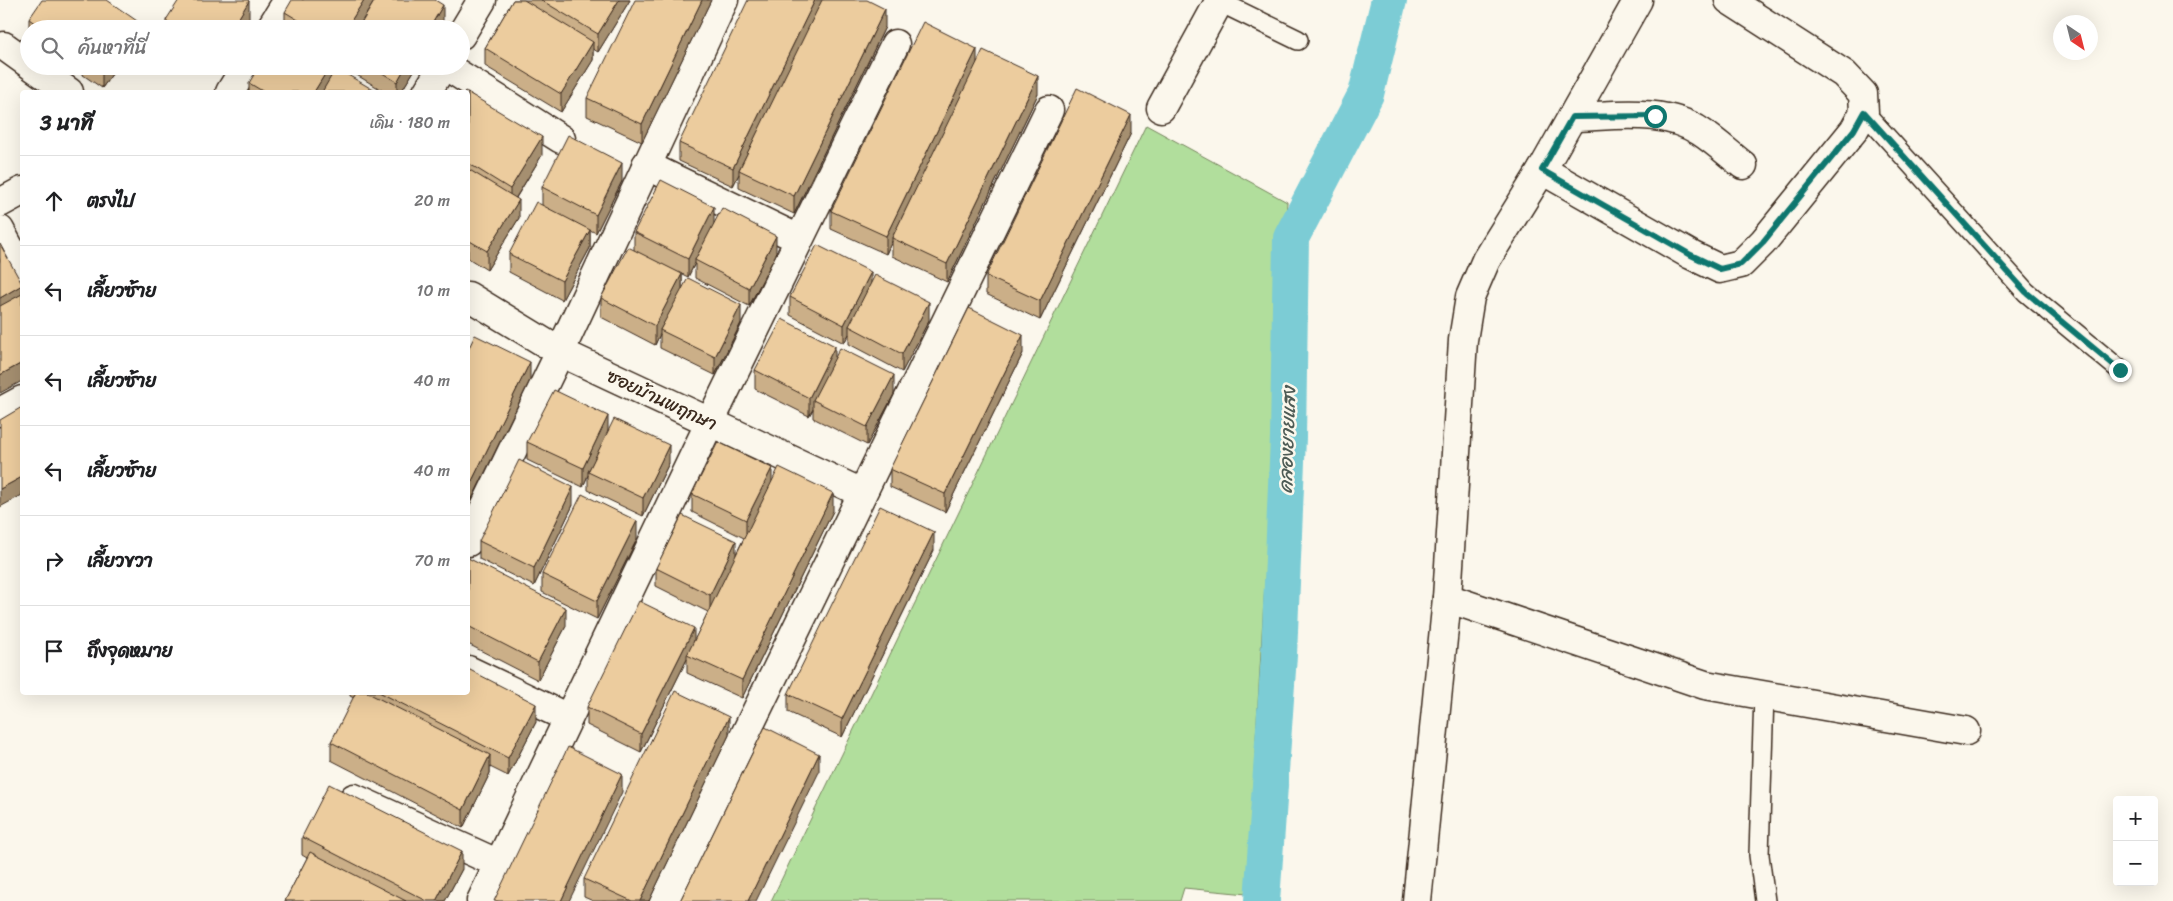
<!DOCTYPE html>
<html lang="th">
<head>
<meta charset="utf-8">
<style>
  body { margin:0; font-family:Sriracha,"Playpen Sans Thai",sans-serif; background:#f6f6f6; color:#202124 }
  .controls { position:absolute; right:15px; bottom:15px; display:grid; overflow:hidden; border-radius:5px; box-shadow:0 5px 20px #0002 }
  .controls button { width:45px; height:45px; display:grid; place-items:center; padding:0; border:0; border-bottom:1px solid #e0e0e0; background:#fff; color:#202124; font:25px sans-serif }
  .compass { position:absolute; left:2053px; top:15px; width:45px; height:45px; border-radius:50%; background:#fff; box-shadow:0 5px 20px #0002; rotate:145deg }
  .stop { position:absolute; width:15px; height:15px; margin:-11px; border:4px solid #0f766e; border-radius:50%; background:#fff }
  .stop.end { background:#0f766e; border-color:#fff; box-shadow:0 1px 5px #0008 }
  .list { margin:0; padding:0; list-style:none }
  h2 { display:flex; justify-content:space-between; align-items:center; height:65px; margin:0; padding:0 20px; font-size:21px }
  h2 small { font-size:16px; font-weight:400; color:#757577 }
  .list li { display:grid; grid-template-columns:32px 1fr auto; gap:15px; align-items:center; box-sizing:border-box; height:90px; padding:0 20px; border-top:1px solid #e0e0e0 }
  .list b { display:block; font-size:19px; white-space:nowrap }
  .list em { font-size:16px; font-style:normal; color:#757577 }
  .icon { flex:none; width:28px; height:28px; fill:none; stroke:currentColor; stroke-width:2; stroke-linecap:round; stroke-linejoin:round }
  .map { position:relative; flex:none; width:2173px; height:901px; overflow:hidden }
  .search { position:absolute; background:#fff; box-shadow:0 5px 20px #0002; left:20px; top:20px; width:450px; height:55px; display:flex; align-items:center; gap:12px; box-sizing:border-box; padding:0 18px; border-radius:28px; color:#757577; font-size:19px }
  .panel { position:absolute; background:#fff; box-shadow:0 5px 20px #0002; left:20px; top:90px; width:450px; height:605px; border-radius:5px }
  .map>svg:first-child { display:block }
  .green { fill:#b1de9c; stroke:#76845d }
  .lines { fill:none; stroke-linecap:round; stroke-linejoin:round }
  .canal { stroke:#7bccd5; stroke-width:36 }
  .service-casing { stroke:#3b2a1e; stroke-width:22 }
  .minor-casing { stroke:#3b2a1e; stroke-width:31 }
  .service { stroke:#fbf7ec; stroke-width:19 }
  .minor { stroke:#fbf7ec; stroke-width:28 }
  .wall { fill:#cbaf88; stroke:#3b2a1e }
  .shaded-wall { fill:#a58f6f; stroke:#3b2a1e }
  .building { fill:#eccc9e; stroke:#3b2a1e }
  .route { stroke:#0f766e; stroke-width:6 }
  .labels { text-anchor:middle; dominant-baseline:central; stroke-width:5; stroke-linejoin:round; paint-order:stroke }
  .street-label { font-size:18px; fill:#3b2a1e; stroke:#fbf7ec }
  .water-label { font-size:19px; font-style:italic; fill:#4e5b55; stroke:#fbf7ec }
</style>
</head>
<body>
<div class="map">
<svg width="2173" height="901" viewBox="0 0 2173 901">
  <rect width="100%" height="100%" fill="#fbf7ec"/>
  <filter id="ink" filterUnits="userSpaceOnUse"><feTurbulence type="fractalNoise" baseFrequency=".02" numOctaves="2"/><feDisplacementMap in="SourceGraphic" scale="10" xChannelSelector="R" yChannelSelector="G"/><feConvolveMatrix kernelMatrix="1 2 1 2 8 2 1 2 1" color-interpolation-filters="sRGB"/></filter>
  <g filter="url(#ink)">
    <path class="green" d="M1146,125L1287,202L1247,894L1184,888L1180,901H771Z"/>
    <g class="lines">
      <path class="canal" d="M1262,901L1279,655L1288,437L1291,238L1366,94L1389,0"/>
      <defs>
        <g id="service">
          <path d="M1220,2L1298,40"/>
          <path d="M1864,112L2026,292L2120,370"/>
          <path d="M1764,695L1759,855L1765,901"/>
        </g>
        <g id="minor">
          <path d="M270,29L288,0"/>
          <path d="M461,35L482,0"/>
          <path d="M4,46L29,64"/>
          <path d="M32,66L69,92"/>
          <path d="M446,66L561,139"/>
          <path d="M230,92L246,66"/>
          <path d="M427,92L443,66"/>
          <path d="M1161,108L1220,0"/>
          <path d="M1572,117C1613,116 1664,107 1701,132C1715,141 1729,154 1743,165"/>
          <path d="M646,165L799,239"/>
          <path d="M1542,170L1691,255L1720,269L1741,264L1763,242L1854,130L1864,112L1863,94L1844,74L1729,0"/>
          <path d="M0,203L22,191"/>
          <path d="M0,230L22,271"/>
          <path d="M468,296L560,352L862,493"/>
          <path d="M0,412L22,400"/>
          <path d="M468,542L560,352L724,0"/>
          <path d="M1447,598L1705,685L1966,731"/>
          <path d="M468,670L568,718"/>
          <path d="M354,798L499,864"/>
          <path d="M481,901L710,422L895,44"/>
          <path d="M664,901L1049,110"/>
          <path d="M1417,901L1447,598L1463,340L1470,297L1486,260L1542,170L1638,0"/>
        </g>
      </defs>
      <use href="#service" class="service-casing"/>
      <use href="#minor" class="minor-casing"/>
      <use href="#service" class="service"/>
      <use href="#minor" class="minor"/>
    </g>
    <g class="wall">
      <path d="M513,0H630L598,52L593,49V60L561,112L485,66V48Z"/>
      <path d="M711,0L642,142L587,116V98Z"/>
      <path d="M285,12L357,29H285Z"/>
      <path d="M29,19L137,29H29V37Z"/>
      <path d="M249,19L243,29H166V20Z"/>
      <path d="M885,27L794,214L739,188V174L733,186L679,161V143Z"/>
      <path d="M977,64L1038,94L947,282L892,256V241L886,254L831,229V211Z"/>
      <path d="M70,66H118L102,88Z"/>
      <path d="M212,66H220L218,69Z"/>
      <path d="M331,66V77L377,92H249V83Z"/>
      <path d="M345,66H417L401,92H385L345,68Z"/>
      <path d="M468,92L542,155L516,198L519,218L487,270L468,258Z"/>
      <path d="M1131,133L1040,320L986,294V276Z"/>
      <path d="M622,181L596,233L590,230V248L562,300L509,272V254L542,205V187Z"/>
      <path d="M714,224L776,254L749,306L695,278V263L688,277L682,274V289L741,323L715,375L660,348V334L655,345L601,317V298L634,250V232Z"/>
      <path d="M871,283L929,320L902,372L849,344V334L844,343L790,315V297Z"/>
      <path d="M1023,353L945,512L890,487V469Z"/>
      <path d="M835,357L894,394L867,445L813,418V409L809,416L755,389V370Z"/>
      <path d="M608,431L669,463L643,516L588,490V475L583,487L527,460V442Z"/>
      <path d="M772,481L833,511L742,698L687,673V659L641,752L587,725V707L694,641L708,612L656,586V568L736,554L744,538L692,512V494Z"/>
      <path d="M573,505L534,586L479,559V541Z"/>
      <path d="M637,539L597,619L542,592V574Z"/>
      <path d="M934,550L842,737L788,712V694Z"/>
      <path d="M468,558L566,626L538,680L468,644Z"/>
      <path d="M350,692H468L536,722L508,776L490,767V773L463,828L331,760V742L354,698L350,696Z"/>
      <path d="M729,735L649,901H593L584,897V879Z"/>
      <path d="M302,837L462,869L445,901H285L307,858L302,855Z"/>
    </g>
    <g class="shaded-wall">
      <path d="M364,0H375L357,29H346Z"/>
      <path d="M619,0H630L598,52V34Z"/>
      <path d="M702,0H711L642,142V124Z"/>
      <path d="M815,0H824L739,170V174L733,186V168Z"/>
      <path d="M249,1V19L243,29H232Z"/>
      <path d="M443,5V23L440,29H429Z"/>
      <path d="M885,9V27L794,214V196Z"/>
      <path d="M137,21V29H131Z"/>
      <path d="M593,42V60L561,112V94Z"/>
      <path d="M977,49V67L892,238V241L886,254V236Z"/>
      <path d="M105,66H118L102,88V70Z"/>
      <path d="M330,66H331V82L325,92H314Z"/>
      <path d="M406,66H417L401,92H397V82Z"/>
      <path d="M1038,76V94L947,282V264Z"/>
      <path d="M1131,115V133L1040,320V301Z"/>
      <path d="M542,137V155L510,207V189Z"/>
      <path d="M622,163V181L596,233V215Z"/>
      <path d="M519,200V218L487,270V251Z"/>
      <path d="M714,207V225L695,260V263L688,277V259Z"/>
      <path d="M590,230V248L562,300V281Z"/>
      <path d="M776,236V254L749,306V288Z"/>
      <path d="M871,272V290L849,326V334L844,343V325Z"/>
      <path d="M682,274V292L660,330V334L655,345V326Z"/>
      <path d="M22,285V303L0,316V298Z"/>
      <path d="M929,302V320L902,372V354Z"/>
      <path d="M741,305V323L715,375V357Z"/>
      <path d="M1023,335V353L945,512V494Z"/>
      <path d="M835,346V364L813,400V409L809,416V398Z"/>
      <path d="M530,362V380L468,507V489Z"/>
      <path d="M22,363V381L0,393V375Z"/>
      <path d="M894,375V394L867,445V427Z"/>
      <path d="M608,416V434L588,472V475L583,487V468Z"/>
      <path d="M669,445V463L643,516V498Z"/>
      <path d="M772,468V486L746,538V520Z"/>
      <path d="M22,477V495L0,507V489Z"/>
      <path d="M573,487V505L534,586V568Z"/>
      <path d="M833,493V511L742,698V680Z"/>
      <path d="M637,521V539L597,619V601Z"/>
      <path d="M934,532V550L842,737V719Z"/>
      <path d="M736,541V559L710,613V595Z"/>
      <path d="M566,608V626L538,680V662Z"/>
      <path d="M694,628V646L687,655V659L641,752V734Z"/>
      <path d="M536,704V722L508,776V758Z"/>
      <path d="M729,717V735L649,901H640Z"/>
      <path d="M819,754V772L756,901H748Z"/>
      <path d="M490,755V773L463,828V810Z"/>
      <path d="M622,774V792L569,901H561Z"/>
      <path d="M462,851V869L445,901H436Z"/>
    </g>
    <g class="building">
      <path d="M42,0H107L137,21L131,29H43L29,19Z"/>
      <path d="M179,0H248L249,1L232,29H180L166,20Z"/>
      <path d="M292,0H364L346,29H313L285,12Z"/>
      <path d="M375,0H435L443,5L429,29H358Z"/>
      <path d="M513,0H524L593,42L561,94L485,48Z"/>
      <path d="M541,0H619L598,34Z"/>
      <path d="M635,0H702L642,124L587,98Z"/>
      <path d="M748,0H815L733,168L679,143Z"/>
      <path d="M822,0H867L885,9L794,196L739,170Z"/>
      <path d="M923,22L977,49L886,236L831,211Z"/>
      <path d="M983,50L1038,76L947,264L892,238Z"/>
      <path d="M96,66H105L102,70Z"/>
      <path d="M259,66H330L314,92H264L249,83Z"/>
      <path d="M371,66H406L397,82Z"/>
      <path d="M336,68L377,92H322Z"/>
      <path d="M1077,88L1131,115L1040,301L986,276Z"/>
      <path d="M465,91L542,137L510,189L468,163V92H464Z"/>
      <path d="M568,135L622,163L596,215L542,187Z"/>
      <path d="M468,169L519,200L487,251L468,240Z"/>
      <path d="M661,180L714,207L688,259L634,232Z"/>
      <path d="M536,202L590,230L562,281L509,254Z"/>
      <path d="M722,208L776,236L749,288L695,260Z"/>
      <path d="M0,244L22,284V285L0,298Z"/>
      <path d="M817,245L871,272L844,325L790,297Z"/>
      <path d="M628,247L682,274L655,326L601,298Z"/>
      <path d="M875,275L929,302L902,354L849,326Z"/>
      <path d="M688,278L741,305L715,357L660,330Z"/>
      <path d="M22,294V363L0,375V306Z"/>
      <path d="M969,308L1023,335L945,494L890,469Z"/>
      <path d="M782,319L835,346L809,398L755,370Z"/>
      <path d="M475,335L530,362L468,489V350Z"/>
      <path d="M840,348L894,375L867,427L813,400Z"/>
      <path d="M554,390L608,416L583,468L527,442Z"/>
      <path d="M22,407V477L0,489V420Z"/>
      <path d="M614,419L669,445L643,498L588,472Z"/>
      <path d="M718,442L772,468L746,520L692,494Z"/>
      <path d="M519,460L573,487L534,568L479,541Z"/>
      <path d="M779,467L833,493L742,680L687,655Z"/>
      <path d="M582,494L637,521L597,601L542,574Z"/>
      <path d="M880,506L934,532L842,719L788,694Z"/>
      <path d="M682,515L736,541L710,595L656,568Z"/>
      <path d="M468,558L566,608L538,662L468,626Z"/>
      <path d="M639,601L694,628L641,734L587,707Z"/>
      <path d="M468,669L536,704L508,758L379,692H468Z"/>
      <path d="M675,691L729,717L640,901H632L584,879Z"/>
      <path d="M356,692H366L490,755L463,810L331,742Z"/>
      <path d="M765,727L819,754L748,901H680Z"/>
      <path d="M568,747L622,774L561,901H494Z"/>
      <path d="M329,784L462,851L436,901H427L302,837Z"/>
      <path d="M310,852L406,901H285Z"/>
    </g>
  </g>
  <g class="lines" filter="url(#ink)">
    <path class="route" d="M1655,116L1572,117L1542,170L1691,255L1720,269L1741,264L1763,242L1854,130L1864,112L2026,292L2120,370"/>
  </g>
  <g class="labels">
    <g class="street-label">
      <text transform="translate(662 400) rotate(25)">ซอยบ้านพฤกษา</text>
    </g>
    <g class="water-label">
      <text transform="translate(1287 440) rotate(-88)">คลองยายแสง</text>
    </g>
  </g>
</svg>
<div class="controls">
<button>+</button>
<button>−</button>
</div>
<svg class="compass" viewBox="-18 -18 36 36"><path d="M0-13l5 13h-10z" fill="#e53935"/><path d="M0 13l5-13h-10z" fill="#757577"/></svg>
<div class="stop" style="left:1655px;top:116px"></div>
<div class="stop end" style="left:2120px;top:370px"></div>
<div class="search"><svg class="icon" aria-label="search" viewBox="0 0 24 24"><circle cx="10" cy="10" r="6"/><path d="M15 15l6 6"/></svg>ค้นหาที่นี่</div>
<section class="panel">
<h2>3 นาที<small>เดิน · 180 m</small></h2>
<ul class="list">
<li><svg class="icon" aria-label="ahead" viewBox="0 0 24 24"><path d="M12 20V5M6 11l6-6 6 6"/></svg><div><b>ตรงไป</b></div><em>20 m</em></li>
<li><svg class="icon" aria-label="left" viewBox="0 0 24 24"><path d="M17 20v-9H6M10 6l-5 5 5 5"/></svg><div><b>เลี้ยวซ้าย</b></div><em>10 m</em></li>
<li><svg class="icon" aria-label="left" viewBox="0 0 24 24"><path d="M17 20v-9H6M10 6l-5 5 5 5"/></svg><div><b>เลี้ยวซ้าย</b></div><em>40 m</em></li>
<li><svg class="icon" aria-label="left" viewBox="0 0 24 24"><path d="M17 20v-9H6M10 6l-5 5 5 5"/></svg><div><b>เลี้ยวซ้าย</b></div><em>40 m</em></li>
<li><svg class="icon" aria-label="right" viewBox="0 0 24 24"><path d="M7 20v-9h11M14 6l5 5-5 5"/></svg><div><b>เลี้ยวขวา</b></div><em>70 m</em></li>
<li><svg class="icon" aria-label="arrive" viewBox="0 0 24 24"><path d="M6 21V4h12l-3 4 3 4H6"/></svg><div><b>ถึงจุดหมาย</b></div></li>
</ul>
</section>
</div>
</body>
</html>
